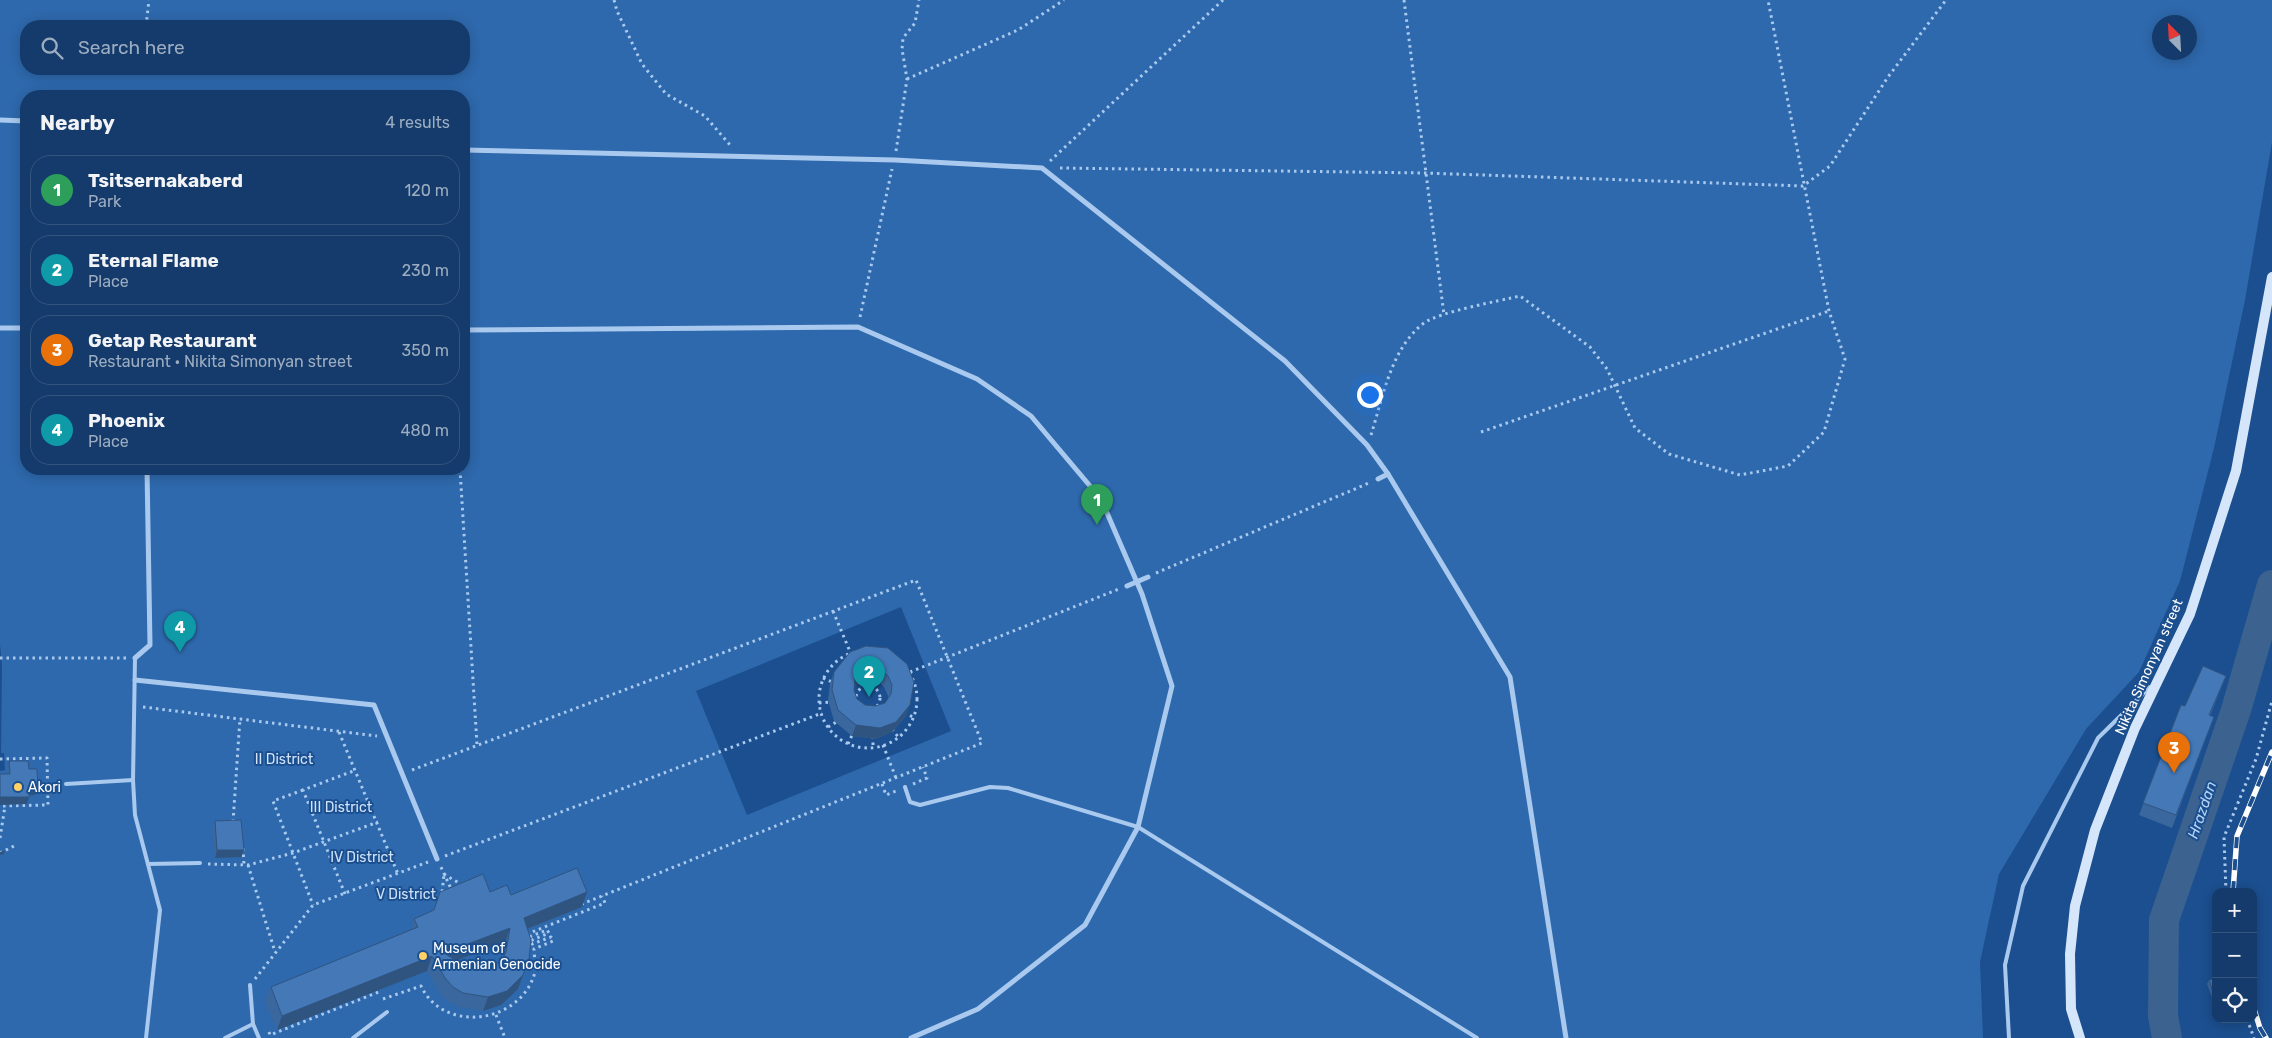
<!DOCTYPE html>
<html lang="en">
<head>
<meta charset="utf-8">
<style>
  body { margin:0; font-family:Rubik,sans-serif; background:#214673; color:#f1f3f6 }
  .controls { position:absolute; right:15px; bottom:15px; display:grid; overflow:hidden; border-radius:10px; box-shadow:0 2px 12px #0003 }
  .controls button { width:45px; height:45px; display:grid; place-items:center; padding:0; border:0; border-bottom:1px solid #33557e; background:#143b6b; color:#f1f3f6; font:25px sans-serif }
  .compass { position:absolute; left:2152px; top:15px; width:45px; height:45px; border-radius:50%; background:#143b6b; box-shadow:0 2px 12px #0003; rotate:336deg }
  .you { position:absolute; left:1369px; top:394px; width:18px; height:18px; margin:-12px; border:4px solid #fff; border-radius:50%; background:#1a73e8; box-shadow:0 0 0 8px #1a73e833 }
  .badge { display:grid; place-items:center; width:32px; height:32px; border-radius:50%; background:#bca0f2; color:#fff; font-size:16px; font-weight:700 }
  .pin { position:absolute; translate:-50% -41px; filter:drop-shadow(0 1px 2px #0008) }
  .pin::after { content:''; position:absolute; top:26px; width:18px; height:15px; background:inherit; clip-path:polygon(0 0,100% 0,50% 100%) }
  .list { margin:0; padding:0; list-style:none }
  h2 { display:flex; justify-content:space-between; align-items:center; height:65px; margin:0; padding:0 20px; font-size:21px }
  h2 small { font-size:16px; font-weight:400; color:#9dadc1 }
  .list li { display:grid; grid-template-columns:32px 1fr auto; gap:15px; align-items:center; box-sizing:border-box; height:70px; margin:0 10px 10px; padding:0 10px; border:1px solid #33557e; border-radius:20px }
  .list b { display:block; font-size:19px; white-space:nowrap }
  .list p { margin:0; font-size:16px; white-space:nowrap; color:#9dadc1 }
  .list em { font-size:16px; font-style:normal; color:#9dadc1 }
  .icon { flex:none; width:28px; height:28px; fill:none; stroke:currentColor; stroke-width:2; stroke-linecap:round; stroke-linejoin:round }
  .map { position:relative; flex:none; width:2272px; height:1038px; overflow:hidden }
  .search { position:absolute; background:#143b6b; box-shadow:0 2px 12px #0003; left:20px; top:20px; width:450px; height:55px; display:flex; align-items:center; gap:12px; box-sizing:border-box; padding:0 18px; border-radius:20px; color:#9dadc1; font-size:19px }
  .panel { position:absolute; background:#143b6b; box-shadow:0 2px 12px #0003; left:20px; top:90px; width:450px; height:385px; border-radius:20px }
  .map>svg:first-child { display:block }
  .green { fill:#2e69ad; fill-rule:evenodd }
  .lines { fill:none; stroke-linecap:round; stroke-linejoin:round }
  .river { stroke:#3c6290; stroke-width:30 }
  .path { stroke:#a9c9ee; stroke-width:3; stroke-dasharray:2.5 4; stroke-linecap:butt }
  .lane { stroke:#a9c9ee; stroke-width:4 }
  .street { stroke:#a9c9ee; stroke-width:5 }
  .secondary { stroke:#d6e6fa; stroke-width:10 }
  .rail-casing { stroke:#fff; stroke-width:5.5 }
  .rail { stroke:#1b4f8f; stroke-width:4; stroke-dasharray:11; stroke-linecap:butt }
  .wall { fill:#3a679d; fill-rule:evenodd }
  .shaded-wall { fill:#305480 }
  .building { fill:#4478b7; stroke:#305480; fill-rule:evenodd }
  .poi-dot { fill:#ffd166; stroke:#1b4f8f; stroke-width:2 }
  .labels { text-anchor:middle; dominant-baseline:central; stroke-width:4; stroke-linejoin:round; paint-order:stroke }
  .street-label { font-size:14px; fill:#fff; stroke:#1b4f8f }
  .park-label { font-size:14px; fill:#cfe3fa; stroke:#1b4f8f }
  .poi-label { font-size:14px; fill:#fff; stroke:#1b4f8f; text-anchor:start }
  .water-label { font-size:15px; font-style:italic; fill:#b5d3f5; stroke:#1b4f8f }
</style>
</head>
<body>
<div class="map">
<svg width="2272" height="1038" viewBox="0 0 2272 1038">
  <rect width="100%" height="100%" fill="#1b4f8f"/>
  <path class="green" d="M0,0H2272V142L2245,300L2214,448L2180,581L2139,672L2086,729L1999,874L1980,962L1983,1038H0V771L5,770L4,753H1L2,664L0,645ZM2160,22H2190V52H2160ZM26,26H464V69H26ZM26,96H464V469H26ZM901,607L951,731L747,815L696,691Z"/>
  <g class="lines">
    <path class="river" d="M2167,1038L2163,1016L2164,920L2236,710L2272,585"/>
    <g class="path">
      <path d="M614,0L617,11L642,64L666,94L705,116L730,145"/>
      <path d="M1404,0L1444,315"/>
      <path d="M146,26L149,0"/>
      <path d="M907,79L1018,30L1064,0"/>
      <path d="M896,151L907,79L902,49L903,38L915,23L919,0"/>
      <path d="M1050,161L1223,0"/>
      <path d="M1060,168L1424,173L1803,186L1830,166L1888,77L1946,0"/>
      <path d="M860,317L892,169"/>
      <path d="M1481,432L1829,311"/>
      <path d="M1371,435C1383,397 1391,348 1424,323C1439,312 1499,301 1520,296L1590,347L1607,369L1635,428L1669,454L1740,475L1788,466L1824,432L1845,359L1829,311L1768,0"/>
      <path d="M460,469L477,745"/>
      <path d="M1156,573L1369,483"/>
      <path d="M833,611L851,654"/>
      <circle cx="868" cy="699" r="49"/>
      <path d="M0,658H126"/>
      <path d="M910,672L1119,589"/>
      <path d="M823,678L834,683"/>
      <circle cx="868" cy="698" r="12"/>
      <path d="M819,703L831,702"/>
      <path d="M143,707L377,736"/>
      <path d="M904,713L915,718"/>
      <path d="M828,727L838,721"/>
      <path d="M892,729L899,738"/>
      <path d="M339,732L398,874"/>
      <path d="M873,736V748"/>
      <path d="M848,744L853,733"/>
      <path d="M883,745L896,778"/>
      <path d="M0,759L47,758L48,805L0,806"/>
      <path d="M412,770L916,580L982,743L582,904"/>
      <path d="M882,784L886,795L896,791"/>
      <path d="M913,784L927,778L923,767"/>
      <path d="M303,790L273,801L313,905"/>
      <path d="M233,822L240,718"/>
      <path d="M0,838L5,806"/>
      <path d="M243,848L244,865"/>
      <path d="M0,853L14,846"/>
      <path d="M445,856L822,713"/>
      <path d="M208,864L248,865L293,853L378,822"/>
      <path d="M248,865L275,952"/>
      <path d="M441,867L452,891"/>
      <path d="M444,874C451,879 463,884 469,891C474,897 474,906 478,913C484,923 503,925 509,935C535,979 477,1023 445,983C441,977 438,969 435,962L448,925L441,903Z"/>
      <path d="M2226,892L2224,837L2256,759L2272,701"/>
      <path d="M345,894L303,790L356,770"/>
      <path d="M255,979L313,905L428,862"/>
      <path d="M383,999L421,986C444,1035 522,1023 535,972C536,965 534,955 534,949L553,941L551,937L532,944L530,941L549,933L547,930L529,937L527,934L605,903L602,896"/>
      <path d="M496,1015L505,1038"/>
      <path d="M2247,1019L2254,1038"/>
      <path d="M269,1032L270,1035L381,991"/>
    </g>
    <g class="lane">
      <path d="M135,658L133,780L135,815L160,910L146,1038"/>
      <path d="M66,784L133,780"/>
      <path d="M905,787L910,802L920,805L990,787L1008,788L1138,827L1477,1038"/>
      <path d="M148,864L200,863"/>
      <path d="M250,985L253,1024L259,1038"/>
      <path d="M225,1038L253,1024"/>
      <path d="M353,1038L387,1012"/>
      <path d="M2009,1038L2005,965L2023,886L2098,738L2150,687"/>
    </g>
    <g class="street">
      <path d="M0,120L26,121"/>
      <path d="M464,150L895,160L1042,168L1285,361L1367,445L1388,474L1510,677L1566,1038"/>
      <path d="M0,328H26"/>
      <path d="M464,330L858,327L977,379L1031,416L1101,499L1142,594L1172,686L1138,827L1085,925L978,1009L911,1038"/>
      <path d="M1378,479L1388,474"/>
      <path d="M1127,586L1148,577"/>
      <path d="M135,658L150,645L147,469"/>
      <path d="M135,680L374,705L437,859"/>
    </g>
    <path class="secondary" d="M2080,1038L2071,1009L2070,954L2075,906L2095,830L2135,728L2190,614L2236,471L2272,277"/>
    <defs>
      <g id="rail">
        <path d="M2233,892L2237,836L2272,752"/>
        <path d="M2253,1006L2260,1028L2266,1038"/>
      </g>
    </defs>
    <use href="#rail" class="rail-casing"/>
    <use href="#rail" class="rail"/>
  </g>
  <g class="wall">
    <path d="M888,648L906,716L892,732L876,739L852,736L834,721L828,700L830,683L834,672ZM866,679L877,680L884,687L888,696V699L885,703L875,706L865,705L857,699L854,690V687L858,683Z"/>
    <path d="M2226,676L2210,716L2214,717L2172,828L2139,815L2181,705L2185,706Z"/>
    <path d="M9,761L29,769L35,795L29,796L27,804L7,774V769Z"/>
    <path d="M215,821L241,857L215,858L212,829Z"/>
    <path d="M440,892H490L511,895L587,892L582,907L528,929L518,989L501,1005L483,1011L458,1007L447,1001L439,992L427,971L277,1030L265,1001L271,987L410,931L414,919L433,911ZM505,942L502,961L488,970L470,969L456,960Z"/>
    <path d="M2216,978V1008L2207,984L2209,980Z"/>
  </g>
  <g class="shaded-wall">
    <path d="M870,668L866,679L858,683L851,690L855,679L862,672Z"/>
    <path d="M910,705L906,716L892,732L876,739L852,736L856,725Z"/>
    <path d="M38,788L35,795L27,796L29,789Z"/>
    <path d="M0,797H29L27,804L0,805Z"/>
    <path d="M5,850L4,854L0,855V852Z"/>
    <path d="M217,850H244L241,857L215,858Z"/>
    <path d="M587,892L582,907L519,932L524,918Z"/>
    <path d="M510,928L505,942L439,967L444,953Z"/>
    <path d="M432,956L427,971L277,1030L282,1016Z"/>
    <path d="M523,975L518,989L501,1005L483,1011L488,997Z"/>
  </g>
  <g class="building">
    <path d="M866,646L888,648L907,664L914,682L910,705L896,722L880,728L856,725L838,710L832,690L834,672L850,652ZM870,668L881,670L888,676L892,685L891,694L885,703L875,706L865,705L857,699L854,690L855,679L862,672Z"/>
    <path d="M2203,666L2226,676L2209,715L2214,717L2176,815L2143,803L2181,705L2185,706Z"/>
    <path d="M9,761H28L29,769H37L38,788L29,789V797H0V774H10Z"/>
    <path d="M241,820L244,850H217L215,821Z"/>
    <path d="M577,868L587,892L524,918L531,940L529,959L523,975L507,991L488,997L463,993L453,987L445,978L432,956L282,1016L271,987L418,927L414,919L434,910L440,892L483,874L490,892L507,885L511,895ZM510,928L506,952L502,960L488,970L470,969L444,953Z"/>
    <path d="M2216,978V1001L2209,980Z"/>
  </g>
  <g class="poi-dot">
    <circle cx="18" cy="787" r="5"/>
    <circle cx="423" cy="956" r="5"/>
  </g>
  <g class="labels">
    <g class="street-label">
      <text transform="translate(2149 667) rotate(-66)">Nikita Simonyan street</text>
    </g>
    <g class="park-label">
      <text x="284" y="759">II District</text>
      <text x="341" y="807">III District</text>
      <text x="362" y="857">IV District</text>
      <text x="406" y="894">V District</text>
    </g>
    <g class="poi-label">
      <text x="28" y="787">Akori</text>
      <text x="433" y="948">Museum of<tspan x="433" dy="16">Armenian Genocide</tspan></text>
    </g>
    <g class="water-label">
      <text transform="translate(2202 810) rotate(-71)">Hrazdan</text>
    </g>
  </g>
</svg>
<div class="controls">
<button>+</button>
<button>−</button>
<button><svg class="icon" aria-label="locate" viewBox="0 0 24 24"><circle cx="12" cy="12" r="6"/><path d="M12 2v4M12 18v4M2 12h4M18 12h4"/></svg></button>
</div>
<svg class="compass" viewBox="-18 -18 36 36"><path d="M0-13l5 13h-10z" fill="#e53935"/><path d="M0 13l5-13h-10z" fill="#9dadc1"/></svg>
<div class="you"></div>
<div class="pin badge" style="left:1097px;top:525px;background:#2e9e5b">1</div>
<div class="pin badge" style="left:869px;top:697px;background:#0f9aa8">2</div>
<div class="pin badge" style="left:2174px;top:773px;background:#e8710a">3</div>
<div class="pin badge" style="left:180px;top:652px;background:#0f9aa8">4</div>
<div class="search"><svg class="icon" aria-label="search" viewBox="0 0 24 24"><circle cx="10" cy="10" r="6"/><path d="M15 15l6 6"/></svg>Search here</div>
<section class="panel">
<h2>Nearby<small>4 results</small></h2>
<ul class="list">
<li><span class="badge" style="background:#2e9e5b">1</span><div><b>Tsitsernakaberd</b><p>Park</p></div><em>120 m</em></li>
<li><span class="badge" style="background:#0f9aa8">2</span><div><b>Eternal Flame</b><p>Place</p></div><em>230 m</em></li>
<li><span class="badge" style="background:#e8710a">3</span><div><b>Getap Restaurant</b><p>Restaurant · Nikita Simonyan street</p></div><em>350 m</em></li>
<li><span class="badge" style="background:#0f9aa8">4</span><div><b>Phoenix</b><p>Place</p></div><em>480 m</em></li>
</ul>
</section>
</div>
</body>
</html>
